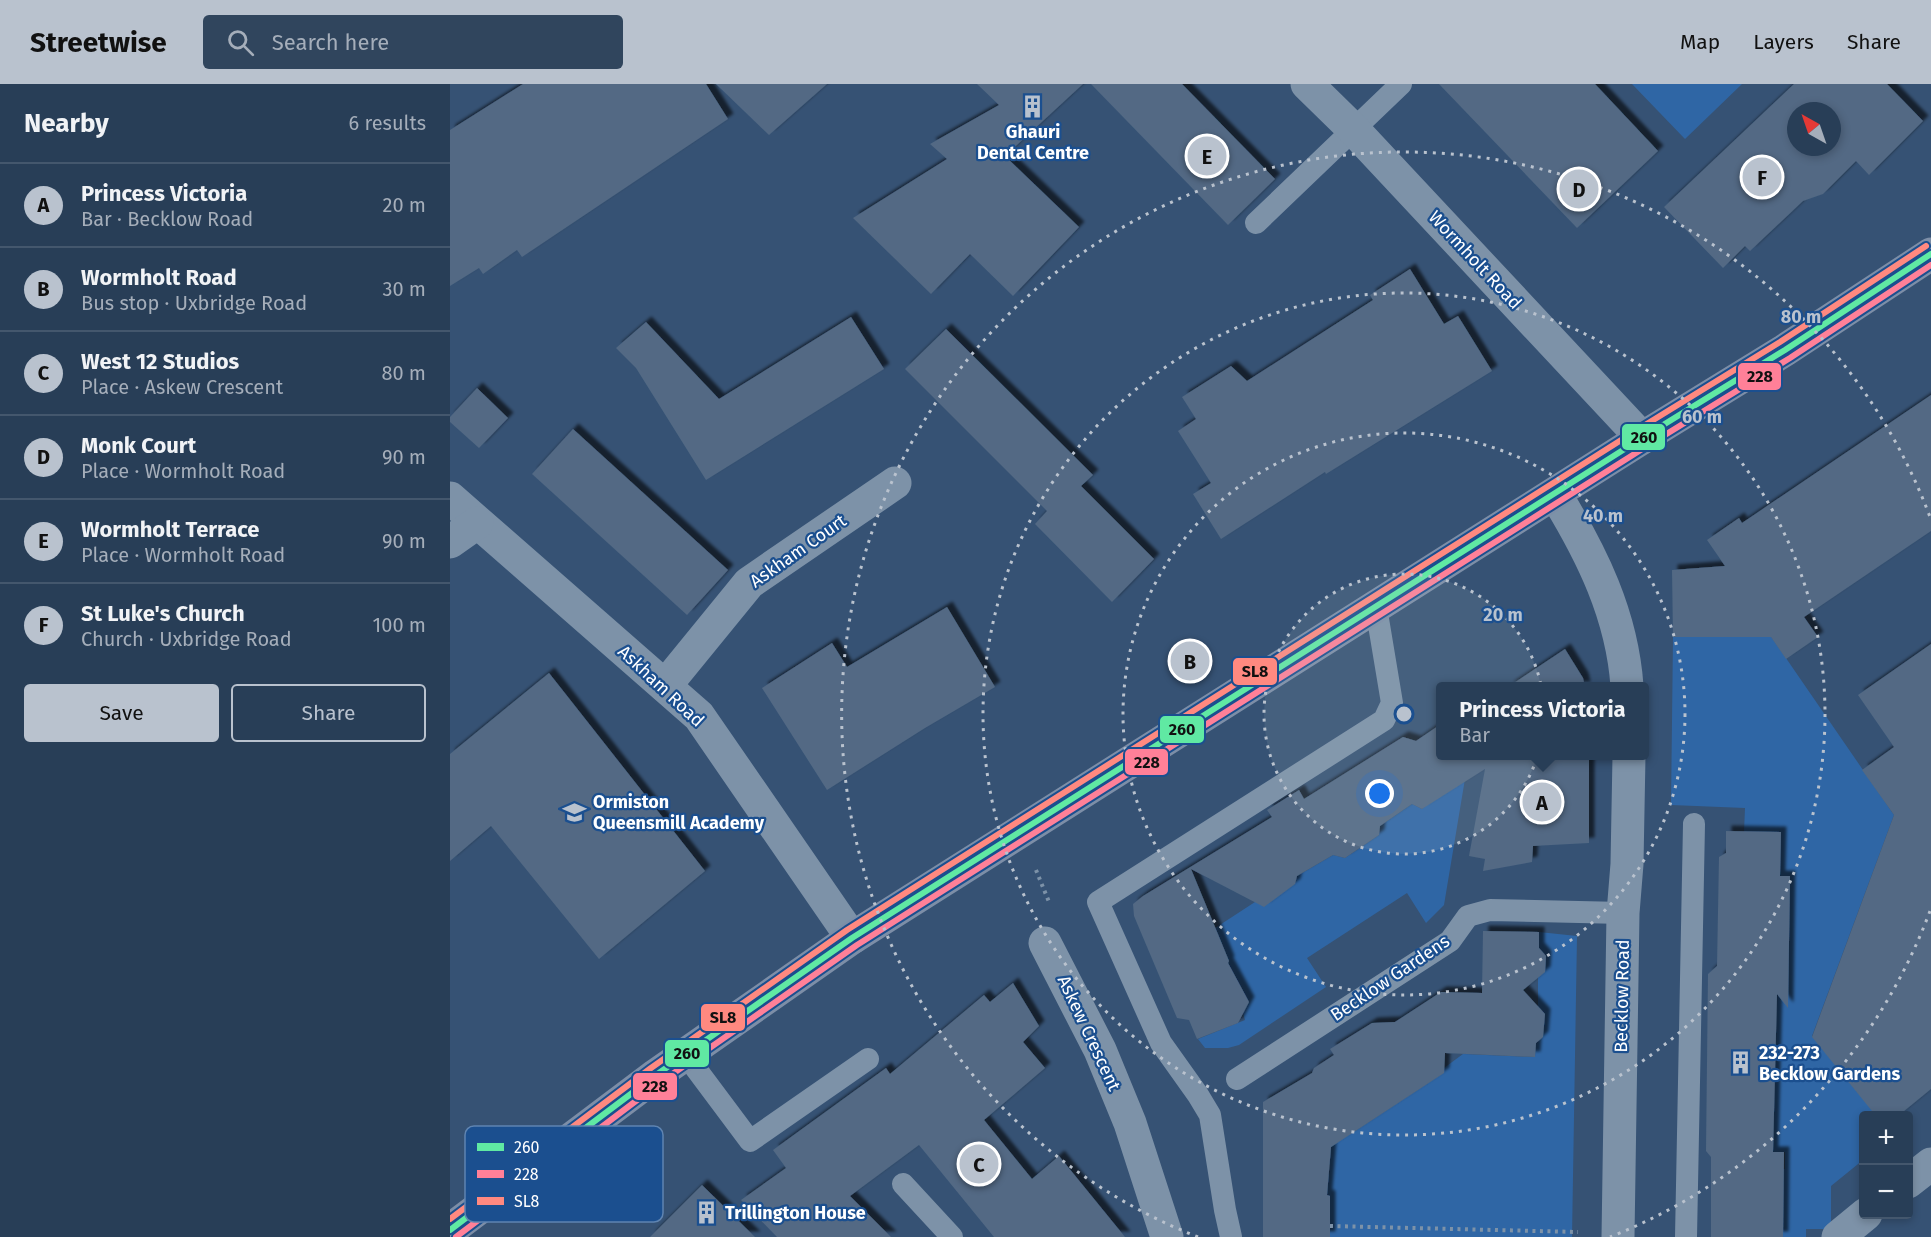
<!DOCTYPE html>
<html lang="en">
<head>
<meta charset="utf-8">
<style>
  body { margin:0; font-family:"Fira Sans",sans-serif; background:#30455d; color:#f1f3f6 }
  .controls { position:absolute; right:18px; bottom:18px; display:grid; overflow:hidden; border-radius:6px; box-shadow:0 3px 9px #0003 }
  .controls button { width:54px; height:54px; display:grid; place-items:center; padding:0; border:0; border-bottom:2px solid #44576d; background:#283e57; color:#f1f3f6; font:30px sans-serif }
  .compass { position:absolute; left:1337px; top:18px; width:54px; height:54px; border-radius:50%; background:#283e57; box-shadow:0 3px 9px #0003; rotate:320deg }
  .you { position:absolute; left:930px; top:710px; width:21px; height:21px; margin:-15px; border:4px solid #fff; border-radius:50%; background:#1a73e8; box-shadow:0 0 0 9px #1a73e833 }
  .badge { display:grid; place-items:center; width:39px; height:39px; border-radius:50%; background:#b9c2ce; color:#111; font-size:20px; font-weight:700 }
  .pin { position:absolute; translate:-50% -50%; border:3px solid #fff; box-shadow:0 2px 6px #0006 }
  .popup { position:absolute; left:986px; top:598px; width:213px; height:78px; box-sizing:border-box; display:grid; place-content:center; border-radius:6px; background:#283e57; filter:drop-shadow(0 2px 4px #0005); font-size:20px; white-space:nowrap; color:#a5aeba }
  .popup b { font-size:22px; color:#f1f3f6 }
  .popup::after { content:''; position:absolute; left:50%; top:100%; margin-left:-12px; border:12px solid transparent; border-top-color:#283e57 }
  .list { margin:0; padding:0; list-style:none }
  h2 { display:flex; justify-content:space-between; align-items:center; height:78px; margin:0; padding:0 24px; font-size:26px }
  h2 small { font-size:20px; font-weight:400; color:#a5aeba }
  .list li { display:grid; grid-template-columns:39px 1fr auto; gap:18px; align-items:center; box-sizing:border-box; height:84px; padding:0 24px; border-top:2px solid #44576d }
  .list b { display:block; font-size:22px; white-space:nowrap }
  .list p { margin:0; font-size:20px; white-space:nowrap; color:#a5aeba }
  .list em { font-size:20px; font-style:normal; color:#a5aeba }
  .actions { display:flex; gap:12px; padding:18px 24px }
  .actions a { flex:1; padding:14px 0; border:2px solid #b9c2ce; border-radius:6px; text-align:center; font-size:21px; color:#b9c2ce }
  .actions .main { background:#b9c2ce; color:#111 }
  .icon { flex:none; width:33px; height:33px; fill:none; stroke:currentColor; stroke-width:2; stroke-linecap:round; stroke-linejoin:round }
  .map { position:relative; flex:none; width:1481px; height:1153px; overflow:hidden }
  header { display:flex; align-items:center; gap:36px; box-sizing:border-box; height:84px; padding:0 30px; background:#b9c2ce; color:#111 }
  header strong { font-size:28px }
  nav { display:flex; gap:33px; margin-inline-start:auto; font-size:21px }
  .search { width:420px; height:54px; background:#30455d; display:flex; align-items:center; gap:15px; box-sizing:border-box; padding:0 21px; border-radius:6px; color:#a5aeba; font-size:22px }
  main { display:flex }
  aside { flex:1; background:#283e57 }
  .map>svg:first-child { display:block }
  .green { fill:#2f66a5 }
  .building { fill:#526984; fill-rule:evenodd; filter:url(#shadow) }
  .lines { fill:none; stroke-linecap:round; stroke-linejoin:round }
  .path { stroke:#7d92a8; stroke-width:4; stroke-dasharray:3 4.5; stroke-linecap:butt }
  .lane { stroke:#7d92a8; stroke-width:22 }
  .street { stroke:#7d92a8; stroke-width:33 }
  .primary { stroke:#7d8ea7; stroke-width:33 }
  .bus-1-casing { stroke:#1b4f8f; stroke-width:10 }
  .bus-2-casing { stroke:#1b4f8f; stroke-width:10 }
  .bus-3-casing { stroke:#1b4f8f; stroke-width:10 }
  .bus-1 { stroke:#60e9a3; stroke-width:6 }
  .bus-2 { stroke:#ff8098; stroke-width:6 }
  .bus-3 { stroke:#ff8980; stroke-width:6 }
  .ring { fill:none; stroke:#b9c2ce; stroke-width:3; stroke-dasharray:3 6 }
  .labels { text-anchor:middle; dominant-baseline:central; stroke-width:4.5; stroke-linejoin:round; paint-order:stroke }
  .poi-label { font-size:18px; font-weight:bold; fill:#fff; stroke:#1b4f8f; text-anchor:start }
  .street-label { font-size:18px; fill:#fff; stroke:#1b4f8f }
  .key { fill:#1b4f8f; stroke:#5f84b1; stroke-width:1.5 }
  .key-label { font-size:16px; fill:#fff }
  .centre { fill:#b9c2ce; stroke:#1b4f8f; stroke-width:3 }
  .ring-label { font-size:18px; text-anchor:middle; font-weight:bold; fill:#b9c2ce; stroke:#1b4f8f; stroke-width:4.5; stroke-linejoin:round; paint-order:stroke }
  .line-badge { stroke:#1b4f8f; stroke-width:2 }
  .pale-badge-label { font-size:16px; text-anchor:middle; font-weight:bold; fill:#111 }
</style>
</head>
<body>
<header>
<strong>Streetwise</strong>
<div class="search"><svg class="icon" aria-label="search" viewBox="0 0 24 24"><circle cx="10" cy="10" r="6"/><path d="M15 15l6 6"/></svg>Search here</div>
<nav><a>Map</a><a>Layers</a><a>Share</a></nav>
</header>
<main>
<aside>
<h2>Nearby<small>6 results</small></h2>
<ul class="list">
<li><span class="badge">A</span><div><b>Princess Victoria</b><p>Bar · Becklow Road</p></div><em>20 m</em></li>
<li><span class="badge">B</span><div><b>Wormholt Road</b><p>Bus stop · Uxbridge Road</p></div><em>30 m</em></li>
<li><span class="badge">C</span><div><b>West 12 Studios</b><p>Place · Askew Crescent</p></div><em>80 m</em></li>
<li><span class="badge">D</span><div><b>Monk Court</b><p>Place · Wormholt Road</p></div><em>90 m</em></li>
<li><span class="badge">E</span><div><b>Wormholt Terrace</b><p>Place · Wormholt Road</p></div><em>90 m</em></li>
<li><span class="badge">F</span><div><b>St Luke's Church</b><p>Church · Uxbridge Road</p></div><em>100 m</em></li>
</ul>
<div class="actions"><a class="main">Save</a><a>Share</a></div>
</aside>
<div class="map">
<svg width="1481" height="1153" viewBox="0 0 1481 1153">
  <defs>
    <filter id="shadow"><feDropShadow dx="5.5" dy="-5.5" stdDeviation="1.5" flood-color="#0009"/></filter>
  </defs>
  <rect width="100%" height="100%" fill="#365274"/>
  <g class="green">
    <path d="M1182,0H1292L1235,55Z"/>
    <path d="M1320,551L1444,731L1362,952L1426,1031L1414,1032L1413,1076L1381,1102V1145H1356V1153H1333V1138L1322,1085H1335V1068H1323L1328,887L1339,792H1330L1294,748L1295,724L1221,721L1223,553Z"/>
    <path d="M1016,689L994,821L976,839L957,809L857,874L876,903L789,961L778,964H755L748,955L795,936L793,929L799,918L776,885L779,877L772,860L761,855L759,848L805,818L845,800L847,792L883,771L895,774L929,751L930,742L962,720L972,725Z"/>
    <path d="M1089,848L1127,852L1122,1153H880V1113L874,1108V1095L879,1090L880,1081L874,1075V1059L897,1044L905,1047L993,989L994,984L1013,970L1085,973L1086,959L1093,953L1095,930L1088,923V893L1096,872L1089,864Z"/>
  </g>
  <g class="building">
    <path d="M73,0H256L278,35L72,173L67,166L33,190L29,184L0,202V46Z"/>
    <path d="M266,0H377L319,51Z"/>
    <path d="M527,0H633L555,72L629,143L563,212L520,170L481,210L403,134L497,75L480,60L549,21Z"/>
    <path d="M641,0H732L825,95L778,141Z"/>
    <path d="M989,0H1145L1208,67L1127,144Z"/>
    <path d="M1344,0H1437L1473,37L1419,91L1406,77L1373,110L1353,117L1300,167L1295,162L1273,184L1214,123ZM1346,27H1382V63H1346Z"/>
    <path d="M960,185L994,240L1008,232L1042,287L876,390L875,388L771,455L743,410L761,399L728,347L746,335L732,313L781,282L797,297L923,216L920,211Z"/>
    <path d="M401,233L434,285L256,396L186,284L166,264L196,238L269,315Z"/>
    <path d="M496,245L643,391L631,402L704,475L662,518L585,440L597,427L455,285Z"/>
    <path d="M27,304L58,334L29,364L0,338V333Z"/>
    <path d="M1481,311V447L1354,533L1368,553L1336,575L1321,553H1223L1222,486L1275,482L1257,456L1289,434L1292,439Z"/>
    <path d="M123,345L278,486L237,531L82,390Z"/>
    <path d="M497,523L545,603L475,644L377,706L312,604L382,559L397,583Z"/>
    <path d="M1481,560V1005L1448,1032H1426L1362,953L1444,731L1412,686L1444,663L1408,611Z"/>
    <path d="M1115,565L1133,594L1135,603H1058Z"/>
    <path d="M99,589L255,787L149,875L41,742L0,777V670Z"/>
    <path d="M988,642L990,645V672H1139V759L1083,762L1082,778L1033,787L1035,775L1019,772L1035,685L972,725L962,720L930,742L929,751L895,774L883,771L847,792L845,800L814,823L741,785L779,877L778,879L799,918L788,939L747,955L739,936L727,934L684,832L683,820L693,812L822,733L817,726L849,706L854,715L953,653L966,657Z"/>
    <path d="M1276,747L1331,748L1330,792H1340L1338,924L1327,910L1323,1068H1334L1333,1153H1261V1073L1256,1067L1258,890L1267,882L1269,773L1276,769Z"/>
    <path d="M1033,847L1089,848V864L1096,872L1095,888L1073,906L1095,930L1093,953L1086,959L1085,973L995,969L994,989L881,1063L877,1111L880,1112V1153H813V1018L862,989L864,984L884,971L880,965L922,939L945,938L991,908L1032,909Z"/>
    <path d="M563,899L589,942L573,958L595,984L534,1036L582,1095L609,1072L675,1153H544L469,1061L400,1112L441,1153H327L291,1116L336,1084L323,1066L436,984L440,990L534,911L540,918Z"/>
    <path d="M252,1101L305,1153H200Z"/>
  </g>
  <g class="lines">
    <g class="path">
      <path d="M586,786L599,818"/>
      <path d="M880,1142L1128,1148"/>
    </g>
    <g class="lane">
      <path d="M806,139L951,0"/>
      <path d="M235,970L300,1057L418,975"/>
      <path d="M787,995L1000,857L1018,832L1040,826L1173,829"/>
      <path d="M453,1100L502,1153"/>
      <path d="M781,1153L775,1126L760,1031L748,1011L711,959L648,818L934,636L942,619L926,523"/>
      <path d="M1236,1153L1244,740"/>
    </g>
    <g class="street">
      <path d="M857,0L903,45L1192,354"/>
      <path d="M1105,410C1142,470 1172,531 1177,602"/>
      <path d="M0,414L249,632L402,854"/>
      <path d="M0,458L27,439"/>
      <path d="M215,602L299,499L445,399"/>
      <path d="M595,859L650,966L680,1039L717,1153"/>
      <path d="M1458,1098L1481,1080"/>
      <path d="M1168,1153L1173,829L1177,780L1179,672"/>
      <path d="M1388,1153L1416,1130"/>
    </g>
    <path class="primary" d="M0,1146L206,991L402,854L1192,354L1335,266L1481,170"/>
    <defs>
      <path id="bus-1" d="M0,1146L206,991L402,854L1192,354L1335,266L1481,170"/>
      <path id="bus-2" d="M6,1153L211,998L407,861L1197,362L1340,274L1481,181"/>
      <path id="bus-3" d="M0,1135L201,984L397,846L1187,346L1330,258L1476,162"/>
    </defs>
    <use href="#bus-1" class="bus-1-casing"/>
    <use href="#bus-2" class="bus-2-casing"/>
    <use href="#bus-3" class="bus-3-casing"/>
    <use href="#bus-1" class="bus-1"/>
    <use href="#bus-2" class="bus-2"/>
    <use href="#bus-3" class="bus-3"/>
  </g>
  <circle cx="954" cy="630" r="140" fill="#b9c2ce" fill-opacity=".12"/>
  <g class="ring">
    <circle cx="954" cy="630" r="140"/>
    <circle cx="954" cy="630" r="281"/>
    <circle cx="954" cy="630" r="421"/>
    <path d="M1480 827A562 562 0 0 1 1160 1153M748 1153A562 562 0 1 1 1480 433"/>
  </g>
  <defs>
    <symbol id="building-bare" viewBox="-9 -9 18 18"><path d="M-4-6H4V6H1V3H-1V6H-4ZM-2.5-4.3h1.7v1.8h-1.7ZM.8-4.3h1.7v1.8H.8ZM-2.5-1h1.7V.8h-1.7ZM.8-1h1.7V.8H.8Z" fill="#b9c2ce" stroke="#1b4f8f" stroke-width="2.5" paint-order="stroke"/></symbol>
    <symbol id="school-bare" viewBox="-9 -9 18 18"><path d="M0-5L7-2L0 1L-7-2ZM-4 1L0 2.5L4 1V4Q0 6-4 4Z" fill="#b9c2ce" stroke="#1b4f8f" stroke-width="2.5" paint-order="stroke"/></symbol>
  </defs>
  <g fill-rule="evenodd">
    <use href="#building-bare" x="566" y="6" width="33" height="33"/>
    <use href="#school-bare" x="108" y="712" width="33" height="33"/>
    <use href="#building-bare" x="1274" y="962" width="33" height="33"/>
    <use href="#building-bare" x="240" y="1112" width="33" height="33"/>
  </g>
  <g class="labels">
    <g class="poi-label">
      <text x="583" y="48" text-anchor="middle">Ghauri<tspan x="583" dy="21">Dental Centre</tspan></text>
      <text x="143" y="718">Ormiston<tspan x="143" dy="21">Queensmill Academy</tspan></text>
      <text x="1309" y="969">232-273<tspan x="1309" dy="21">Becklow Gardens</tspan></text>
      <text x="275" y="1129">Trillington House</text>
    </g>
    <g class="street-label">
      <text transform="translate(1025 176) rotate(47)">Wormholt Road</text>
      <text transform="translate(348 467) rotate(-35)">Askham Court</text>
      <text transform="translate(211 602) rotate(43)">Askham Road</text>
      <text transform="translate(940 894) rotate(-34)">Becklow Gardens</text>
      <text transform="translate(1172 912) rotate(-89)">Becklow Road</text>
      <text transform="translate(639 949) rotate(65)">Askew Crescent</text>
    </g>
  </g>
  <rect x="15" y="1042" width="198" height="96" rx="9" class="key"/>
  <rect x="27" y="1059" width="27" height="8" fill="#60e9a3"/>
  <rect x="27" y="1086" width="27" height="8" fill="#ff8098"/>
  <rect x="27" y="1113" width="27" height="8" fill="#ff8980"/>
  <g class="key-label">
    <text x="64" y="1069">260</text>
    <text x="64" y="1096">228</text>
    <text x="64" y="1123">SL8</text>
  </g>
  <circle cx="954" cy="630" r="9" class="centre"/>
  <g class="ring-label">
    <text x="1351" y="239">80 m</text>
    <text x="1252" y="339">60 m</text>
    <text x="1153" y="438">40 m</text>
    <text x="1053" y="537">20 m</text>
  </g>
  <g class="line-badge">
    <rect x="1287" y="278" width="45" height="29" rx="6" fill="#ff8098"/>
    <rect x="1171" y="339" width="45" height="28" rx="6" fill="#60e9a3"/>
    <rect x="782" y="573" width="46" height="29" rx="6" fill="#ff8980"/>
    <rect x="709" y="631" width="46" height="29" rx="6" fill="#60e9a3"/>
    <rect x="674" y="664" width="45" height="28" rx="6" fill="#ff8098"/>
    <rect x="250" y="919" width="46" height="29" rx="6" fill="#ff8980"/>
    <rect x="214" y="955" width="46" height="29" rx="6" fill="#60e9a3"/>
    <rect x="182" y="988" width="46" height="29" rx="6" fill="#ff8098"/>
  </g>
  <g class="pale-badge-label">
    <text x="1310" y="298">228</text>
    <text x="1194" y="359">260</text>
    <text x="805" y="593">SL8</text>
    <text x="732" y="651">260</text>
    <text x="697" y="684">228</text>
    <text x="273" y="939">SL8</text>
    <text x="237" y="975">260</text>
    <text x="205" y="1008">228</text>
  </g>
</svg>
<div class="controls">
<button>+</button>
<button>−</button>
</div>
<svg class="compass" viewBox="-18 -18 36 36"><path d="M0-13l5 13h-10z" fill="#e53935"/><path d="M0 13l5-13h-10z" fill="#a5aeba"/></svg>
<div class="you"></div>
<div class="pin badge" style="left:1092px;top:718px">A</div>
<div class="popup"><b>Princess Victoria</b>Bar</div>
<div class="pin badge" style="left:740px;top:577px">B</div>
<div class="pin badge" style="left:529px;top:1080px">C</div>
<div class="pin badge" style="left:1129px;top:105px">D</div>
<div class="pin badge" style="left:757px;top:72px">E</div>
<div class="pin badge" style="left:1312px;top:93px">F</div>
</div>
</main>
</body>
</html>
